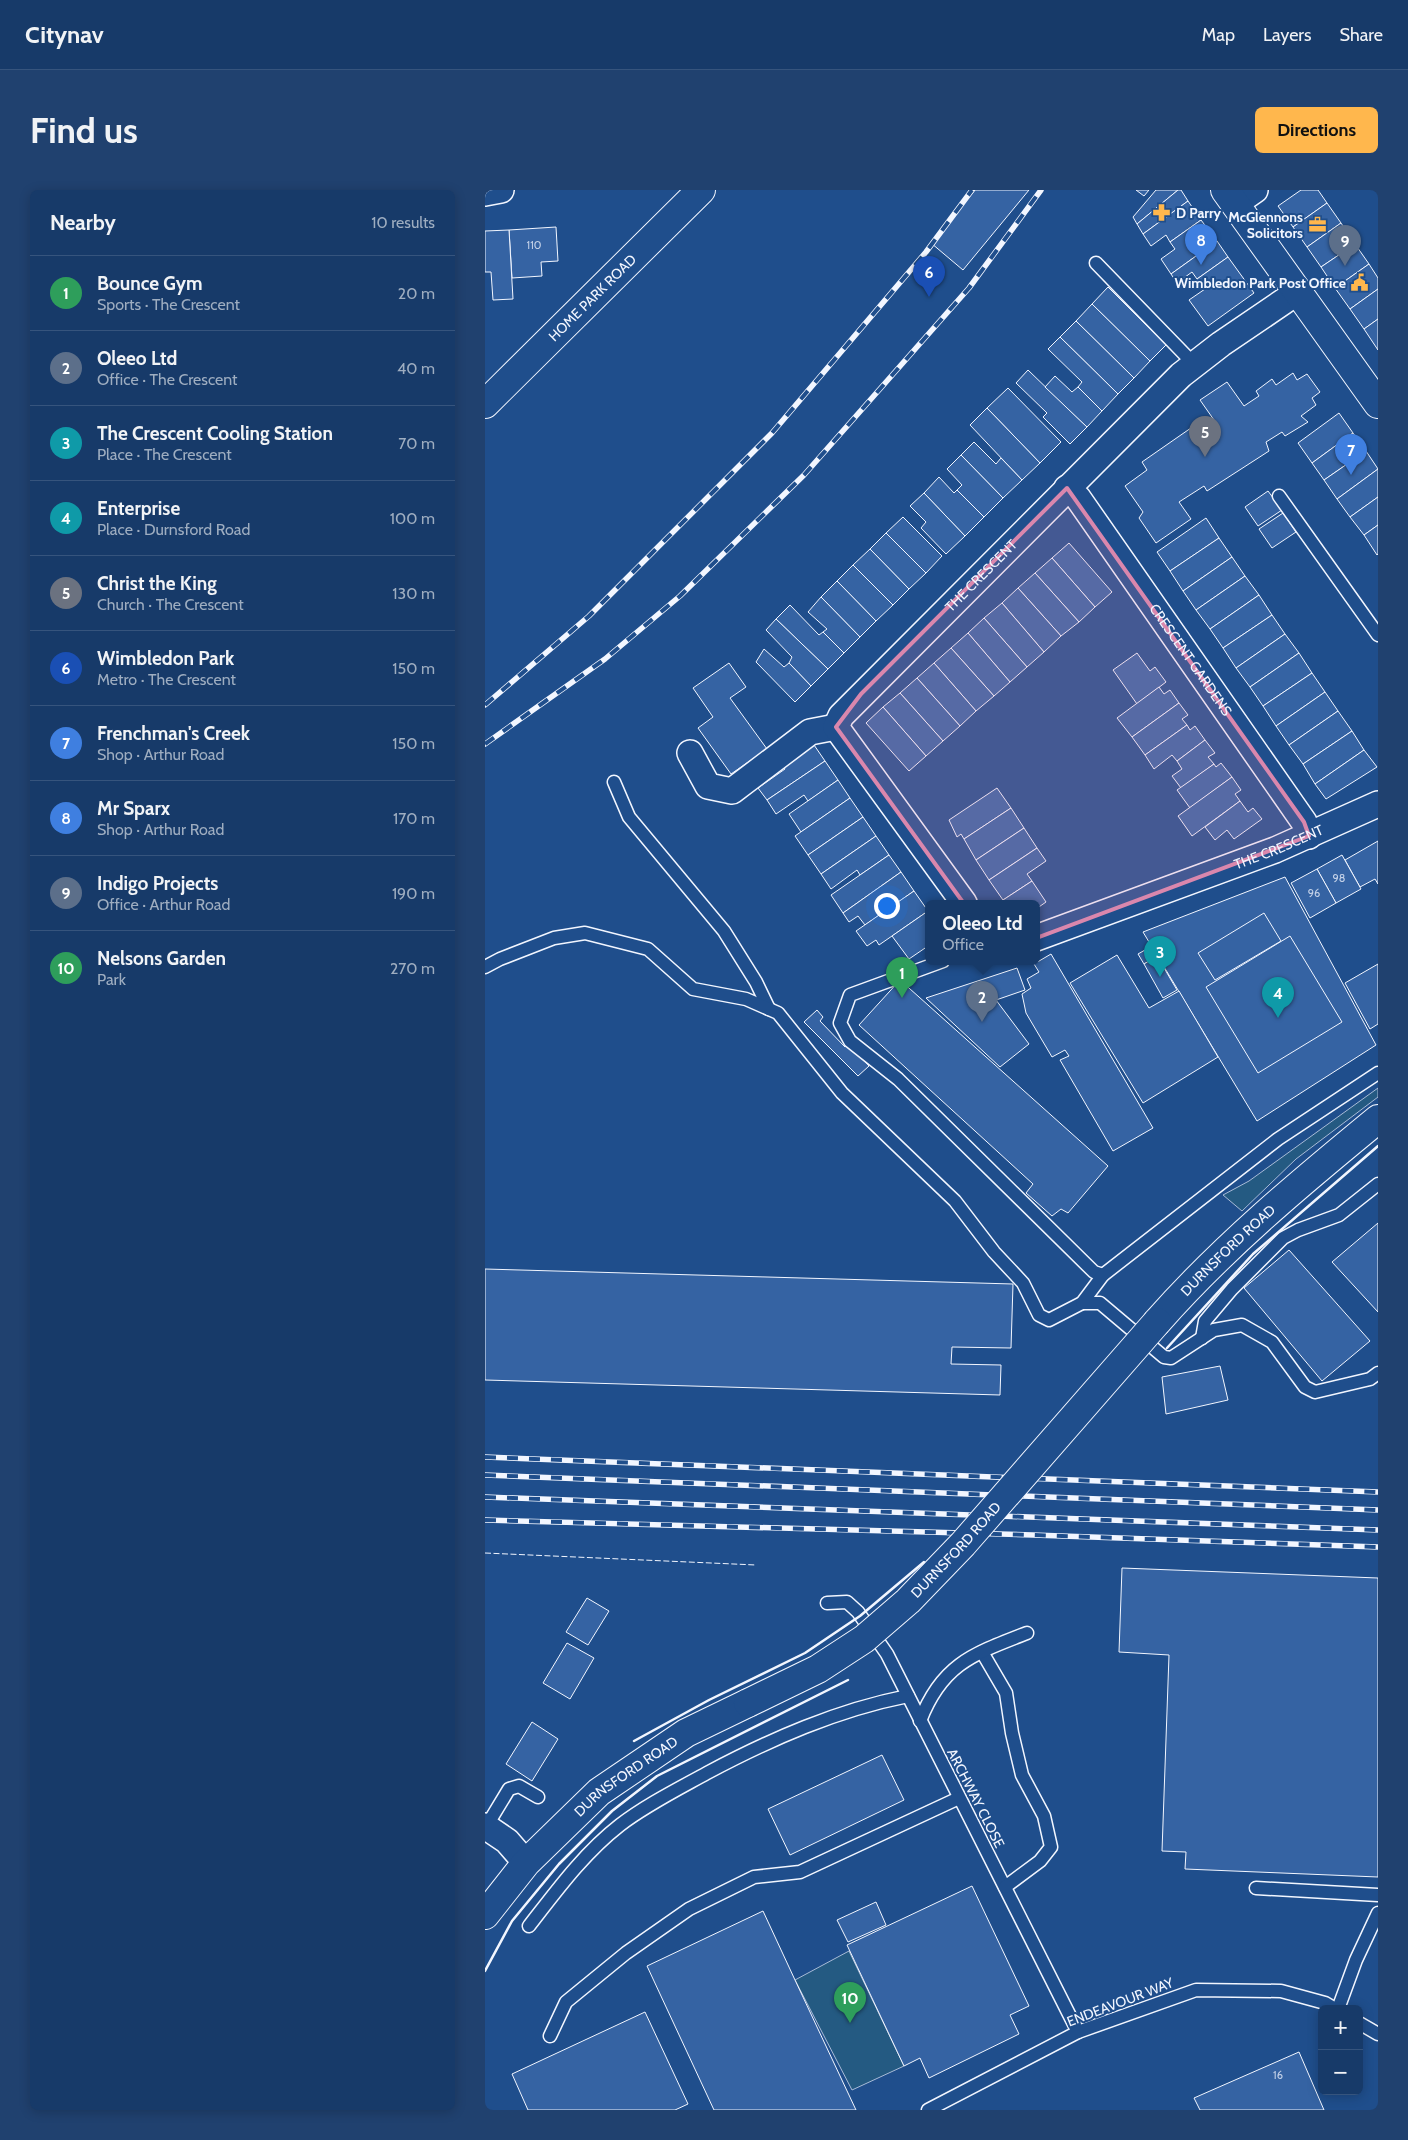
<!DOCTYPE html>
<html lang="en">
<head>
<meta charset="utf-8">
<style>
  body { margin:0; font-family:Cabin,sans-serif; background:#20416f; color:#f1f3f6 }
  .controls { position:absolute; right:15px; bottom:15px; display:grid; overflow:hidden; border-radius:8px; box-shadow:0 2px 12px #0003 }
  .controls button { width:45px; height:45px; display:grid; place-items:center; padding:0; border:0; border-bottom:1px solid #36547d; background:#173a69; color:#f1f3f6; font:25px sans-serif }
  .you { position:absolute; left:401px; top:715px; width:18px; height:18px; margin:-12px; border:4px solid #fff; border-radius:50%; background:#1a73e8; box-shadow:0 0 0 8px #1a73e833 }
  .badge { display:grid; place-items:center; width:32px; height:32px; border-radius:50%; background:#ffb74d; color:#fff; font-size:16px; font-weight:700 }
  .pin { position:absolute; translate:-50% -41px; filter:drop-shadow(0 1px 2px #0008) }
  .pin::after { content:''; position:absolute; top:26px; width:18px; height:15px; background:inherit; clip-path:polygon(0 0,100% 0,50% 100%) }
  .popup { position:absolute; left:440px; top:710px; width:115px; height:65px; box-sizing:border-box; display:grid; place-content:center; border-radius:8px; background:#173a69; filter:drop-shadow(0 1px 4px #0005); font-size:16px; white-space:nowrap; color:#9eadc0 }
  .popup b { font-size:19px; color:#f1f3f6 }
  .popup::after { content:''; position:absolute; left:50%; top:100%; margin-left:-10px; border:10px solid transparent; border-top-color:#173a69 }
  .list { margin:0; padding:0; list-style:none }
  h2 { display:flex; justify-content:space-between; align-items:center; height:65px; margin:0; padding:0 20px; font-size:21px }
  h2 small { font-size:16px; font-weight:400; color:#9eadc0 }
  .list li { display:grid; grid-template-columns:32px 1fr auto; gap:15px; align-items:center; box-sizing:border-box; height:75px; padding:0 20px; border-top:1px solid #36547d }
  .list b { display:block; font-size:19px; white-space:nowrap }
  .list p { margin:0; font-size:16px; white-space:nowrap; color:#9eadc0 }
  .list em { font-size:16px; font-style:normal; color:#9eadc0 }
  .map { position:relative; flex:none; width:893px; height:1920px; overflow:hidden; border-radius:8px }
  header { display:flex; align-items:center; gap:30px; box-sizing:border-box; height:70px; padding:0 25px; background:#173a69; border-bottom:1px solid #36547d }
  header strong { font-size:24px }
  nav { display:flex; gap:28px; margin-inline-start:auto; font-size:18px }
  .intro { display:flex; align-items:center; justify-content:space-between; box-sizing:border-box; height:120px; padding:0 30px }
  h1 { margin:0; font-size:35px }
  .button { padding:12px 22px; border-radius:8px; background:#ffb74d; color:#111; font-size:18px; font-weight:700 }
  main { display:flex; gap:30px; padding:0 30px }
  aside { flex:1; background:#173a69; border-radius:8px; box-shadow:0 2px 12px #0003 }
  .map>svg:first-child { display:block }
  .green { fill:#245a82; stroke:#a8bbd7 }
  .building { fill:#3563a3; stroke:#f2f6ff }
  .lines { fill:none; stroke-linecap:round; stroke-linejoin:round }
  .service-casing { stroke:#f2f6ff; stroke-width:15 }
  .minor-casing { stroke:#f2f6ff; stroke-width:28 }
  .tertiary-casing { stroke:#f2f6ff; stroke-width:30 }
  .primary-casing { stroke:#f2f6ff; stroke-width:30 }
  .service { stroke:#1f4e8c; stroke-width:12 }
  .minor { stroke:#1f4e8c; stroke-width:25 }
  .tertiary { stroke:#1f4e8c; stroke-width:28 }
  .primary { stroke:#1f4e8c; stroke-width:28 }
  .rail-casing { stroke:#f2f6ff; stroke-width:5.5 }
  .rail { stroke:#1f4e8c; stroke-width:4; stroke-dasharray:11; stroke-linecap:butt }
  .primary-bridge-casing { stroke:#f2f6ff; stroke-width:30; stroke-linecap:butt }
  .primary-bridge { stroke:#1f4e8c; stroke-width:28 }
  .fence { stroke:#f2f6ff; stroke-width:1; stroke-dasharray:6 2.5; stroke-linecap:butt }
  .wall { stroke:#f2f6ff; stroke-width:2.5 }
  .marked { fill:#da87ad; fill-opacity:0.2; stroke:#da87ad; stroke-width:4; stroke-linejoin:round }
  .labels { text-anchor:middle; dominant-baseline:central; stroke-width:4; stroke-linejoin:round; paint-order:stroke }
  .number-label { font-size:11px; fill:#c3d1e8 }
  .poi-label { font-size:14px; font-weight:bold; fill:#f2f6ff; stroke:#1f4e8c; text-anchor:end }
  .street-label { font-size:14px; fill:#f2f6ff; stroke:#1f4e8c }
</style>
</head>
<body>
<header>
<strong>Citynav</strong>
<nav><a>Map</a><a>Layers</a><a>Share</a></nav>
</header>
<div class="intro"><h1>Find us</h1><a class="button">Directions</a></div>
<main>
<aside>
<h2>Nearby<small>10 results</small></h2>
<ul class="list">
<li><span class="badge" style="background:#2e9e5b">1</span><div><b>Bounce Gym</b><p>Sports · The Crescent</p></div><em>20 m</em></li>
<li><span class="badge" style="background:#5c6f8a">2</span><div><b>Oleeo Ltd</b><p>Office · The Crescent</p></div><em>40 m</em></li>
<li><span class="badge" style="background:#0f9aa8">3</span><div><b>The Crescent Cooling Station</b><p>Place · The Crescent</p></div><em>70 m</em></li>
<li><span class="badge" style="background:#0f9aa8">4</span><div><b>Enterprise</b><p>Place · Durnsford Road</p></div><em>100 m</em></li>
<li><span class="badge" style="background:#6b7280">5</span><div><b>Christ the King</b><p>Church · The Crescent</p></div><em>130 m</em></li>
<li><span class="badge" style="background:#1a4fb4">6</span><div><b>Wimbledon Park</b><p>Metro · The Crescent</p></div><em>150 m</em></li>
<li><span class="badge" style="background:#3f7fe0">7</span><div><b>Frenchman's Creek</b><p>Shop · Arthur Road</p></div><em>150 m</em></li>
<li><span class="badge" style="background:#3f7fe0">8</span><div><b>Mr Sparx</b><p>Shop · Arthur Road</p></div><em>170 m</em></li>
<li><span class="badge" style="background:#5c6f8a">9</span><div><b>Indigo Projects</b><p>Office · Arthur Road</p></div><em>190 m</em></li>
<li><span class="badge" style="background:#2e9e5b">10</span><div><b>Nelsons Garden</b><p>Park</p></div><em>270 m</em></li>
</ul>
</aside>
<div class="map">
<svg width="893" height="1920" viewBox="0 0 893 1920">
  <rect width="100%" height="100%" fill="#1f4e8c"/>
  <g class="green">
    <path d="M893,898V907L811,969L757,1021L738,1005L764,991Z"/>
    <path d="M364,1761L419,1876L367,1900L310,1790Z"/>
  </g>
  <g class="building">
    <path d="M490,0H544L478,80L446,53Z"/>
    <path d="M651,0H664L659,6Z"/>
    <path d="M671,0H693L652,34L648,27Z"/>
    <path d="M693,0H696L703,11L658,44L652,34Z"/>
    <path d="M816,0H833L842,13L808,37L793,16Z"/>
    <path d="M703,11L716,30L685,52L681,45L666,56L658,44Z"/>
    <path d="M842,13L856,33L822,57L808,37Z"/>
    <path d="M716,30L732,51L686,84L676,69L690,59L685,52Z"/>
    <path d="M856,33L870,54L836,77L822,57Z"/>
    <path d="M71,37L73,71L56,72L57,86L27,88L24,40Z"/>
    <path d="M24,40L28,109L8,110L6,82H0V41Z"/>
    <path d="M732,51L743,67L712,89L707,82L692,93L686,84Z"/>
    <path d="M870,54L884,74L850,98L836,77Z"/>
    <path d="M743,67L769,103L723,136L704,110L720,99L712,89Z"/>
    <path d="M884,74L893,88V99L865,119L850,98Z"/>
    <path d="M623,97L681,155L665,171L607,114Z"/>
    <path d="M893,99V129L879,139L865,119Z"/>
    <path d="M607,114L665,171L649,188L591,131Z"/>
    <path d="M893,129V160L879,139Z"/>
    <path d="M591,131L649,188L633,204L575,147Z"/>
    <path d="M575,147L633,204L617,221L593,197L597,192L563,159Z"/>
    <path d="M543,180L602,237L585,254L558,227L562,223L531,193Z"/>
    <path d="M808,183L812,190L822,184L835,202L827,208L831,215L816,226L823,232L800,246L797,242L781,252L784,261L722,301L719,296L694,312L706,329L671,353L654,328L658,322L640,296L662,280L657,272L716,231L719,237L729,230L715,210L742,192L759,216L774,206L771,201L787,189L791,195Z"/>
    <path d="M570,186L587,202L593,197L617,221L602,237L560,197Z"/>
    <path d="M523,198L576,252L555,273L502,218Z"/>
    <path d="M502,218L555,273L537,290L485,235Z"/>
    <path d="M854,223L868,243L827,273L813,253Z"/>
    <path d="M868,243L881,261L839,290L827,273Z"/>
    <path d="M489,252L511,274L516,268L537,290L518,308L476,265Z"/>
    <path d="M881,261L893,279L852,309L839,290Z"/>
    <path d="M476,265L518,308L499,327L472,300L477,295L462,279Z"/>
    <path d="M893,279V307L865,327L852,309Z"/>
    <path d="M454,287L469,303L472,300L499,327L480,346L439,303Z"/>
    <path d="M783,301L797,320L773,336L760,317Z"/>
    <path d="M439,303L480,346L461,364L436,338L441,332L425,316Z"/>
    <path d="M893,307V335L879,345L865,327Z"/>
    <path d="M798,323L811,342L787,358L774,339Z"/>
    <path d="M418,327L457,366L441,383L401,343Z"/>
    <path d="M721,328L734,348L685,381L672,362Z"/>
    <path d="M893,335V364L892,365L879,345Z"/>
    <path d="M401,343L441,383L424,399L385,359Z"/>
    <path d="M734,348L747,367L698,401L685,381Z"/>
    <path d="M584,353L627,402L610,417L567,368Z"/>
    <path d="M385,359L424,399L408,415L368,375Z"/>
    <path d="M747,367L760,386L711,420L698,401Z"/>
    <path d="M567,368L610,417L594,432L550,383Z"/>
    <path d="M368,375L408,415L391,431L352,391Z"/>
    <path d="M550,383L594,432L576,446L533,398Z"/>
    <path d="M760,386L774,405L725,439L711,420Z"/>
    <path d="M352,391L391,431L375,447L336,407Z"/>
    <path d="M533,398L576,446L559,462L517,413Z"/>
    <path d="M774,405L787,425L738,458L725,439Z"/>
    <path d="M336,407L375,447L359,463L338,442L342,439L323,422Z"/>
    <path d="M517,413L559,462L542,477L499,428Z"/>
    <path d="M305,415L334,445L338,442L359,463L343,479L291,429Z"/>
    <path d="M787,425L800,444L751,478L738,458Z"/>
    <path d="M499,428L542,477L525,492L483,443Z"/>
    <path d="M291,429L343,479L326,496L304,473L307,467L281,440Z"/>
    <path d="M483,443L525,492L509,506L466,458Z"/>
    <path d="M800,444L814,463L765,497L751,478Z"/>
    <path d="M466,458L509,506L491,521L449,473Z"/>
    <path d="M279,459L299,477L304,473L326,496L310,512L271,472Z"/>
    <path d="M652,463L665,481L670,477L681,492L652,514L628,480Z"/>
    <path d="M814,463L827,483L778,516L765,497Z"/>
    <path d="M244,473L261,497L245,508L282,559L246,584L213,538L228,527L208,498Z"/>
    <path d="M449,473L491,521L475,536L432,488Z"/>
    <path d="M827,483L840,502L791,536L778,516Z"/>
    <path d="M432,488L475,536L458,551L415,503Z"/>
    <path d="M674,497L679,504L685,500L694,513L647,547L632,528Z"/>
    <path d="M840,502L853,521L804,555L791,536Z"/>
    <path d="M415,503L458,551L441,566L398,517Z"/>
    <path d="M694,513L703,525L697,529L702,535L660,565L647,547Z"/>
    <path d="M398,517L441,566L424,581L381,533Z"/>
    <path d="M853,521L867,541L818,574L804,555Z"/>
    <path d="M702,535L705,540L710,536L720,550L692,571L687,565L669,579L660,565Z"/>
    <path d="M867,541L879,560L830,594L818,574Z"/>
    <path d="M720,550L730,563L723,567L729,574L696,598L687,586L697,579L692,571Z"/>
    <path d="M327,552L340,571L282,610L273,598L300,579L296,573Z"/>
    <path d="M879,560L892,577L841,609L830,594Z"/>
    <path d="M340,571L353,590L323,611L319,605L291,624L282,610Z"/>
    <path d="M736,573L747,587L705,618L692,600L729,574L731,577Z"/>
    <path d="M747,587L756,600L750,604L755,611L707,646L693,626Z"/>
    <path d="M353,590L365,608L316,642L304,624Z"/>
    <path d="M512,598L526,618L479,649L476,644L472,647L464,630Z"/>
    <path d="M365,608L378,627L323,665L310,646Z"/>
    <path d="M755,611L763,622L768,618L777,629L749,649L742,640L730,650L720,637Z"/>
    <path d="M526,618L539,638L491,670L479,649Z"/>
    <path d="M378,627L391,646L336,684L323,665Z"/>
    <path d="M539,638L552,658L504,690L491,670Z"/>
    <path d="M391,646L404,665L375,685L372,680L346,699L336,684Z"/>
    <path d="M893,651V694L890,689L875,697L860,670Z"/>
    <path d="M552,658L561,671L542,684L547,691L518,710L504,690Z"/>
    <path d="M404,665L416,682L358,723L346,705Z"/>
    <path d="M857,665L876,699L851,713L832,679Z"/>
    <path d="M832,679L851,713L825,728L806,693Z"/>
    <path d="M416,682L429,701L380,735L373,726L364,732L358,723Z"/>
    <path d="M800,687L891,855L772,931L658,742Z"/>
    <path d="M547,691L561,712L551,719V713H520L518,710Z"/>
    <path d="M429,701L443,721L394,755L391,750L382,756L371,741Z"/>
    <path d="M443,721V756L424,769L407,746Z"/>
    <path d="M779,723L796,751L730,790L713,763Z"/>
    <path d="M805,746L857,832L773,883L721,797Z"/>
    <path d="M667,756L672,766L659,774L653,764Z"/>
    <path d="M566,764L668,938L628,961L575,870L584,866L580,860L567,867L541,823L537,804L546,798L542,789L554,782L549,774Z"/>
    <path d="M632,765L664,818L694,801L733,867L658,913L585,793Z"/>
    <path d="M672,766L692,800L678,808L659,774Z"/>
    <path d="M893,774V834L885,839L860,793Z"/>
    <path d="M532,778L540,800L511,810L544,854L515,877L441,808Z"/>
    <path d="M415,790L623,976L583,1023L576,1019L567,1026L541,1003L548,994L374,835Z"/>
    <path d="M332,820L338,827L335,831L360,857L363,854L384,876L373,886L319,832Z"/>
    <path d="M893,1033V1122L847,1072Z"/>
    <path d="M804,1060L885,1151L837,1191L759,1098Z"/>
    <path d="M0,1079L528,1094L526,1158L467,1157L466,1174L516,1175L515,1205L0,1190Z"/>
    <path d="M735,1176L743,1210L681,1224L677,1187Z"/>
    <path d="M637,1378L893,1388V1687L700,1679L701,1662L677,1661L684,1465L634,1462Z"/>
    <path d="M102,1408L124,1421L103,1455L81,1442Z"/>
    <path d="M82,1453L109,1468L85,1509L58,1493Z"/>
    <path d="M47,1532L73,1549L47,1591L21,1574Z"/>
    <path d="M397,1565L419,1610L305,1665L283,1619Z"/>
    <path d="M487,1696L544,1816L525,1825L534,1844L444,1888L435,1868L419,1876L362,1755Z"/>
    <path d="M391,1712L401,1735L363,1752L352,1730Z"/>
    <path d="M278,1721L310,1790L371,1920H229L162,1776Z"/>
    <path d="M160,1822L203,1914L190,1920H43L27,1884Z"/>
    <path d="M814,1862L839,1920H715L709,1908Z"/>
  </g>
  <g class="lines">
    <defs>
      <g id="service">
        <path d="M611,73L709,174"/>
        <path d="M794,306L893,445"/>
        <path d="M129,592L144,627L239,741L271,792L284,819"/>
        <path d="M458,771L365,805L355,833L365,851L413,889L609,1082L618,1085"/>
        <path d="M0,777L15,769L69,748L100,743L163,759L208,799L261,809L293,823L357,903L470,1011L509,1062L538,1093L554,1125L564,1130L597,1113L618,1085L793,949L893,883"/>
        <path d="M597,1113H615L679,1167L686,1168L729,1140L757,1135L787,1152L820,1197L830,1202L885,1189L893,1183"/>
        <path d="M717,1148L720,1131L747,1099L798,1048L813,1040L854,1025L893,994"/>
        <path d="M342,1413L362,1412L373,1422L402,1464L593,1842"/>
        <path d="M497,1462L521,1503L527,1543L537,1585L559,1626L566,1657L555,1671L520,1697"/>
        <path d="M435,1531C457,1474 488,1464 542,1443"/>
        <path d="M1,1637L24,1599L34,1596L53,1607"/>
        <path d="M771,1698L893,1705"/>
        <path d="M44,1736C72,1700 99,1663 135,1635C161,1615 193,1599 222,1583C286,1549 352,1520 423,1506"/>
        <path d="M853,1819L871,1770L893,1723"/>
        <path d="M874,1833L893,1844"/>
        <path d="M65,1846L81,1812L141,1763L204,1719L269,1687L315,1682L474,1608"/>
        <path d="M443,1920L593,1842L711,1800L796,1801L840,1813L850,1819"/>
      </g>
      <g id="minor">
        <path d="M0,3L16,0"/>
        <path d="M750,14L770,0"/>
        <path id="s1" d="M582,298L593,308L819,632L824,646"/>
        <path d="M205,563L223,596L247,601L325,542L351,537"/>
        <path id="s2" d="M479,713L351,537L356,526L696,185L736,154L814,101"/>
        <path id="s3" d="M551,748L790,660L893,614"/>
        <path d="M0,1636L22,1651L41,1673"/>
      </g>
      <g id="tertiary">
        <path d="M740,0L893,214"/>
        <path id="s4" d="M0,214L216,0"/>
      </g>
      <g id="primary">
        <path id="s5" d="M672,1132C738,1057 815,993 893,929"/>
        <path id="s6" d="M0,1725L41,1673L114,1602L201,1543L263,1513"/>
      </g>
    </defs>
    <use href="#service" class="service-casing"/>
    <use href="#minor" class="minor-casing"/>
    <use href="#tertiary" class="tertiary-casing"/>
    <use href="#primary" class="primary-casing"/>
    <use href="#service" class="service"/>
    <use href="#minor" class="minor"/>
    <use href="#tertiary" class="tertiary"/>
    <use href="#primary" class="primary"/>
    <defs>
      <g id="rail">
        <path d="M0,515L104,426L287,243L441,62L487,0"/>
        <path d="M0,554L120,469L195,406L319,285L484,98L556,0"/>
        <path d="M0,1267L893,1302"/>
        <path d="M0,1285L893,1320"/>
        <path d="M0,1307L893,1340"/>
        <path d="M0,1330L548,1345L893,1357"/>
      </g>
    </defs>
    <use href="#rail" class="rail-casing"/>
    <use href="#rail" class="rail"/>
    <defs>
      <g id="primary-bridge">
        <path id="s7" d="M263,1513L333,1479L379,1449L423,1411L478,1354L672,1132"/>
      </g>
    </defs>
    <use href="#primary-bridge" class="primary-bridge-casing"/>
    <use href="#primary-bridge" class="primary-bridge"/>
    <path class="fence" d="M0,1363L271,1375"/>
    <g class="wall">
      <path d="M682,1158L768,1064L893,956"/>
      <path d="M149,1551L224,1510L320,1463L375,1426L439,1372"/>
      <path d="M0,1781L27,1731L74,1674L127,1621L172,1586L363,1490"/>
    </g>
  </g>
  <path class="marked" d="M582,298L819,632L824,646L514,762L351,537L376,504Z"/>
  <defs>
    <symbol id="pharmacy-bare" viewBox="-9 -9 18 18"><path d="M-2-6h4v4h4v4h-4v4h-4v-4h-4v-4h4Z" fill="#ffb74d" stroke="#1f4e8c" stroke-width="2.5" paint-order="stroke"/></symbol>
    <symbol id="office-bare" viewBox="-9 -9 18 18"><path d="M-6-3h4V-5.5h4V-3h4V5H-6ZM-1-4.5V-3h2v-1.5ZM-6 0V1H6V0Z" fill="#ffb74d" stroke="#1f4e8c" stroke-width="2.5" paint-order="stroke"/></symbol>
    <symbol id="civic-bare" viewBox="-9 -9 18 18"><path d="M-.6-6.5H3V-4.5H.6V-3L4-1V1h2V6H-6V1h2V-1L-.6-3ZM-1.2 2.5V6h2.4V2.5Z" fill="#ffb74d" stroke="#1f4e8c" stroke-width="2.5" paint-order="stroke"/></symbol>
  </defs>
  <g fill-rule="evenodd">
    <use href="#pharmacy-bare" x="664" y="10" width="25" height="25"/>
    <use href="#office-bare" x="820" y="22" width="25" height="25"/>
    <use href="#civic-bare" x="862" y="80" width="25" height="25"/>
  </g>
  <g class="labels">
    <g class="number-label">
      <text x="49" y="55">110</text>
      <text x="854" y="688">98</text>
      <text x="829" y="703">96</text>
      <text x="793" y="1885">16</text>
    </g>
    <g class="poi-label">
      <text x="691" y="23" text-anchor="start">D Parry</text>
      <text x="818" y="27">McGlennons<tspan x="818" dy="16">Solicitors</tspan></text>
      <text x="861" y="93">Wimbledon Park Post Office</text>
    </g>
    <g class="street-label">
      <text stroke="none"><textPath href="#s4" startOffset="151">HOME PARK ROAD</textPath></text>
      <text stroke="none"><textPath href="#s2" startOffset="428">THE CRESCENT</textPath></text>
      <text stroke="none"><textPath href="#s1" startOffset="212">CRESCENT GARDENS</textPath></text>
      <text stroke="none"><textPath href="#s3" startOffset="259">THE CRESCENT</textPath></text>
      <text stroke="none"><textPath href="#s5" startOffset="101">DURNSFORD ROAD</textPath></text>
      <text stroke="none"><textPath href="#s7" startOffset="261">DURNSFORD ROAD</textPath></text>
      <text stroke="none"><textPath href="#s6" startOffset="199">DURNSFORD ROAD</textPath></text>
      <text transform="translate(491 1608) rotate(63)">ARCHWAY CLOSE</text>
      <text transform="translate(635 1812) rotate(-21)">ENDEAVOUR WAY</text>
    </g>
  </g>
</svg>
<div class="controls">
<button>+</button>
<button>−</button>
</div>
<div class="you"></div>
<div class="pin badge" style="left:417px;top:808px;background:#2e9e5b">1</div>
<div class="pin badge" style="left:497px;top:832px;background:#5c6f8a">2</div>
<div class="popup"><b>Oleeo Ltd</b>Office</div>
<div class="pin badge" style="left:675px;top:787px;background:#0f9aa8">3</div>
<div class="pin badge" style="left:793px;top:828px;background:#0f9aa8">4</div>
<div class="pin badge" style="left:720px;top:267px;background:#6b7280">5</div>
<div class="pin badge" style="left:444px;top:107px;background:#1a4fb4">6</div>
<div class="pin badge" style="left:866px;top:285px;background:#3f7fe0">7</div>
<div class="pin badge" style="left:716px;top:75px;background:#3f7fe0">8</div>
<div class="pin badge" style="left:860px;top:76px;background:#5c6f8a">9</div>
<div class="pin badge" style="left:365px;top:1833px;background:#2e9e5b">10</div>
</div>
</main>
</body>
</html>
